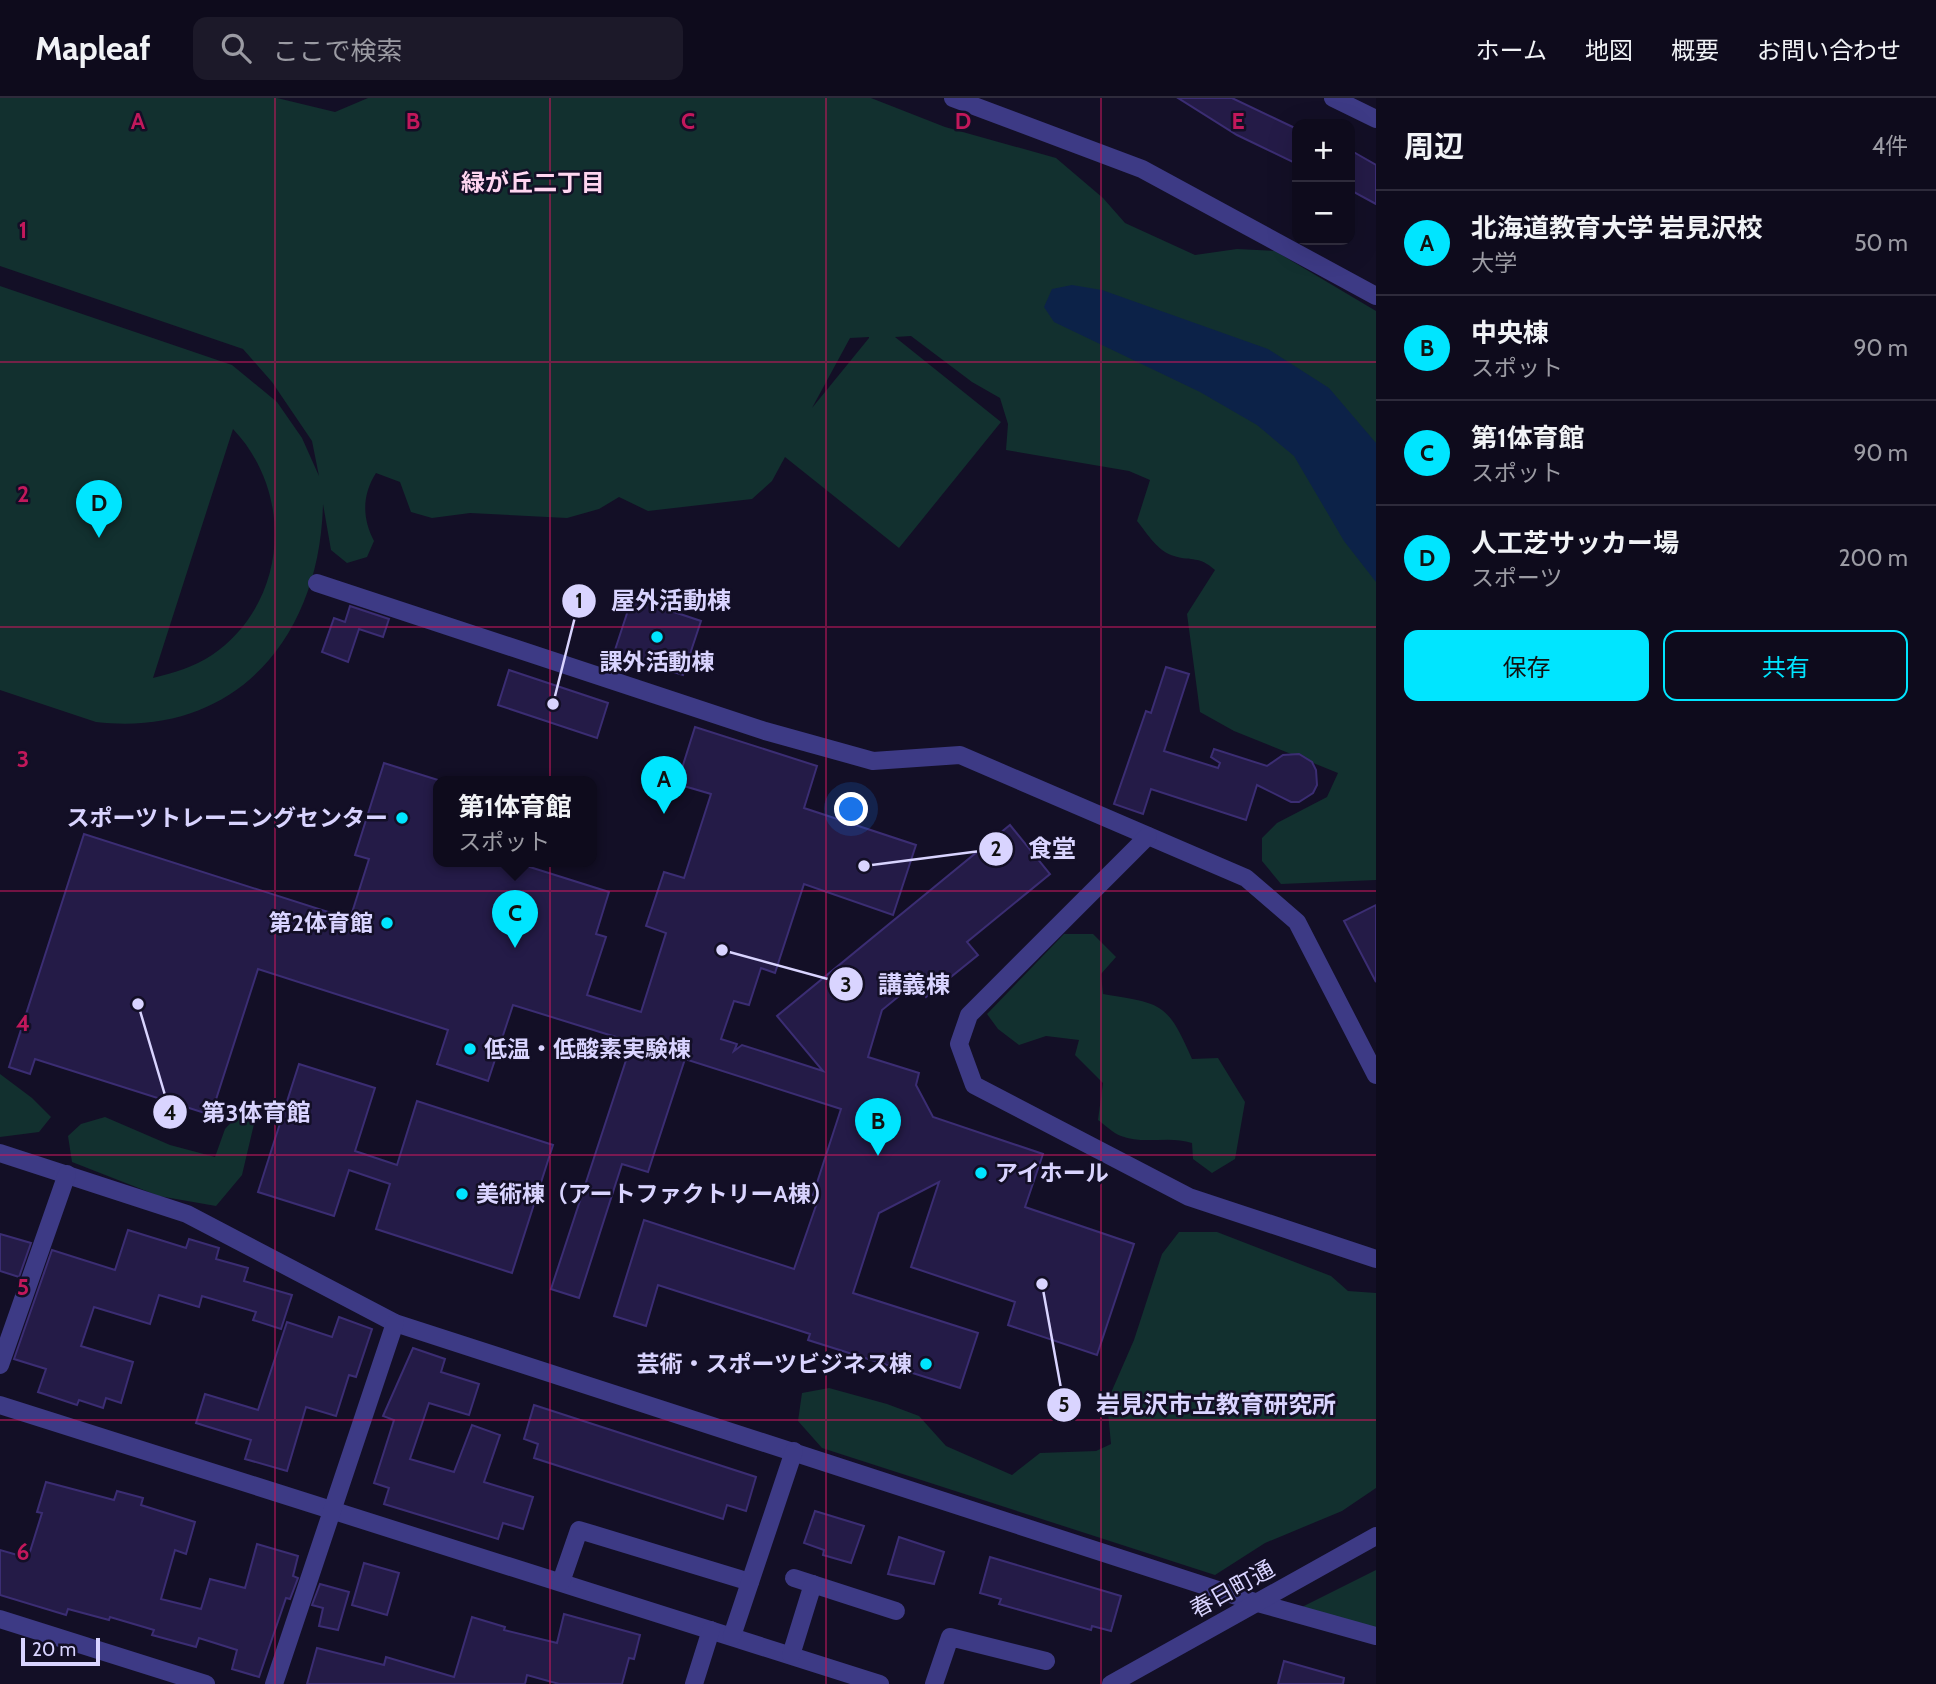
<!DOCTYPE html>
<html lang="ja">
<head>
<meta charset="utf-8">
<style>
  body { margin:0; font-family:Cabin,"Noto Sans JP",sans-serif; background:#1c1929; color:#f1f3f6 }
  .controls { position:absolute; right:21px; top:21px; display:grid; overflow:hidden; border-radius:14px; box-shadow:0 7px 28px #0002 }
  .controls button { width:63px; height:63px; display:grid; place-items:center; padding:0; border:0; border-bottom:2px solid #2e2b3b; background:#0e0b1c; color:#f1f3f6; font:35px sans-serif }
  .scale { position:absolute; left:21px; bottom:18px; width:79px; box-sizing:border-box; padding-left:7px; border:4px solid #d9d4ff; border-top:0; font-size:19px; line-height:24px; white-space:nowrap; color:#d9d4ff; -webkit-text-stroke:5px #130f26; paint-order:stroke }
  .you { position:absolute; left:852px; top:712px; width:24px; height:24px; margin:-18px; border:5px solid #fff; border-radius:50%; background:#1a73e8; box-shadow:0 0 0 10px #1a73e833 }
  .badge { display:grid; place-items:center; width:46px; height:46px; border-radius:50%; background:#00e5ff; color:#111; font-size:23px; font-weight:700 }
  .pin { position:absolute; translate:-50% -58px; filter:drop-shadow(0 2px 4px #0008) }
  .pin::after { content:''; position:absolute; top:37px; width:24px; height:21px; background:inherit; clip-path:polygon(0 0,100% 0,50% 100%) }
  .popup { position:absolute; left:433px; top:678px; width:164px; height:91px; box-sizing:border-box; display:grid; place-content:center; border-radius:14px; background:#0e0b1c; filter:drop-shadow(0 2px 5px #0005); font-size:23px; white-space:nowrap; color:#9b9ba3 }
  .popup b { font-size:26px; color:#f1f3f6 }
  .popup::after { content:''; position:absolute; left:50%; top:100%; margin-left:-14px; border:14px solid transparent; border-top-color:#0e0b1c }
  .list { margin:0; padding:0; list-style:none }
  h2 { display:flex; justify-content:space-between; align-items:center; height:91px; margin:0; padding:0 28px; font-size:30px }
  h2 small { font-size:23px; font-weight:400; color:#9b9ba3 }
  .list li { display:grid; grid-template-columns:46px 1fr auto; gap:21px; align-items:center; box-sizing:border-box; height:105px; padding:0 28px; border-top:2px solid #2e2b3b }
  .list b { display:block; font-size:26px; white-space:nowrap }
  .list p { margin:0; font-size:23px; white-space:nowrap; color:#9b9ba3 }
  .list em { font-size:23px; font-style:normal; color:#9b9ba3 }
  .actions { display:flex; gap:14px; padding:21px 28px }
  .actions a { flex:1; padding:16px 0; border:2px solid #00e5ff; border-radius:14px; text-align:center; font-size:24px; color:#00e5ff }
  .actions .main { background:#00e5ff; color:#111 }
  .icon { flex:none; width:38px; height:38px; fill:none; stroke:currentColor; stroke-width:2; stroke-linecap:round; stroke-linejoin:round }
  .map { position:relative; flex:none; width:1376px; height:1586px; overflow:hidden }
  header { display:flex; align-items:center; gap:42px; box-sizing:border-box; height:98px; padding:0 35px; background:#0e0b1c; border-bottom:2px solid #2e2b3b }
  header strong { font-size:33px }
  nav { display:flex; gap:38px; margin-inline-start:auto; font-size:24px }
  .search { width:490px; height:63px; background:#1c1929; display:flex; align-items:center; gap:18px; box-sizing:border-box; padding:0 24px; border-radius:14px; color:#9b9ba3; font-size:26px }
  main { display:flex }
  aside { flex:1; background:#0e0b1c }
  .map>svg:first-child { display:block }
  .green { fill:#12302f; fill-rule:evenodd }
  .water { fill:#0c2248 }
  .building { fill:#241b47; stroke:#3b2d73; stroke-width:2 }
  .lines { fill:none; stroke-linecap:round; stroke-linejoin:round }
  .minor { stroke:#3d3a85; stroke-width:18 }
  .grid { fill:none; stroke:#c2185b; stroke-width:2; stroke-opacity:0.55 }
  .poi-dot { fill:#00e5ff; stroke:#130f26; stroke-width:2.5 }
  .labels { text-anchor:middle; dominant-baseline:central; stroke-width:5; stroke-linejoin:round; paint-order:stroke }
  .poi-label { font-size:23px; font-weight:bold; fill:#d9d4ff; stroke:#130f26; text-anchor:end }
  .street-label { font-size:23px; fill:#d9d4ff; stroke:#130f26 }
  .neighbourhood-label { font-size:24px; font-weight:bold; fill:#ffd6f0; stroke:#130f26 }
  .grid-label { font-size:23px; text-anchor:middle; font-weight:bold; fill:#c2185b; stroke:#130f26; stroke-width:5; stroke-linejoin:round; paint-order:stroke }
  .leader { fill:none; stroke:#d9d4ff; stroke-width:2.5 }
  .callout-dot { fill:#d9d4ff; stroke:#130f26; stroke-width:2.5 }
  .mark-label { font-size:21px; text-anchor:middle; font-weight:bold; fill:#111 }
  .callout-label { font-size:24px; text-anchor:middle; font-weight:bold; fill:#d9d4ff; stroke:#130f26; stroke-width:5; stroke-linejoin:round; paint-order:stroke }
</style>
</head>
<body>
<header>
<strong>Mapleaf</strong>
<div class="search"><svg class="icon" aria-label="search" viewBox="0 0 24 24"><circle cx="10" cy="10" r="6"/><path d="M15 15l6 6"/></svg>ここで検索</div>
<nav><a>ホーム</a><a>地図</a><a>概要</a><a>お問い合わせ</a></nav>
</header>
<main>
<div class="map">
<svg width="1376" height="1586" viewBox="0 0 1376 1586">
  <rect width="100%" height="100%" fill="#130f26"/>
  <g class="green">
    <path d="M0,0H277L335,14L368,0H871L945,29L1056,60L1103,100L1125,125L1195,157L1237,151L1275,153L1376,213V359L1267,319L1376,459V782L1281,786L1262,763V740L1277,725L1327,699L1338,675L1234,633L1200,614L1187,516L1215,472C1198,457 1193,464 1174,458C1158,454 1147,435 1137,423L1150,382L1129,373L1006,352L1008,326L1000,300L972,284L911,238L895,239L1001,324L899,450L785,359L772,383L752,401L648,413L619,399L599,411L567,420L470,415L432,420L411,414L400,384L376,375C362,397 362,420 374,443L367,459L347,465L331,452L323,406C320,539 236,640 96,624L0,592V188L232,267L277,304L302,340L319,378L312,343L272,284L243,251L0,168ZM869,239V240L812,310L850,240ZM233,331C295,396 288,505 212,557C194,569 173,575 153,580Z"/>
    <path d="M1064,836H1093L1116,859L1101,876L1103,896C1163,906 1167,904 1192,961L1218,960L1245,1004L1235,1061L1212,1075L1193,1061L1192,1045C1169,1037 1144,1047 1121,1038C1113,1035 1105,1027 1098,1022L1103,985L1075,957L1079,942L1046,938L1019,947L998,931L987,916Z"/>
    <path d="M0,976L32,1000L51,1019L39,1034L0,1039Z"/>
    <path d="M239,1016H250L254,1026L242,1077L216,1108L159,1098L72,1064L68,1038L81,1026L105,1019L170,1047L215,1059L225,1031Z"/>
    <path d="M1179,1134H1217L1331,1178L1348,1193L1376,1195V1390L1342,1413L1265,1445L1215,1477L822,1350L798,1323L802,1295L829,1290L887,1306L919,1318L946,1348L1012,1377L1040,1355L1096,1353L1111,1346L1107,1304L1134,1242L1162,1156Z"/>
    <path d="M1376,1472V1530L1300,1510Z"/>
  </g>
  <path class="water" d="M1072,187L1102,192L1268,251L1329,290L1376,345V484L1344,443L1294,358L1257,327L1200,294L1054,224L1044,209L1052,191Z"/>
  <g class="building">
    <path d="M1178,0H1232L1297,31V66L1237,37Z"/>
    <path d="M1350,52L1376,67V106L1350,92Z"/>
    <path d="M632,500L701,523L683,577L614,555Z"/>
    <path d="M350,508L389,521L383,539L359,531L348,564L322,554L334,520L345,524Z"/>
    <path d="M1166,569L1189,576L1164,653L1218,670L1220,665L1211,659L1214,651L1267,668L1283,657L1299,656L1312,664L1316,672L1317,687L1313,695L1299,704H1291L1257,687L1246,722L1151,691L1143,716L1114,706L1146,613L1151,615Z"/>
    <path d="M509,572L608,605L597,640L498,607Z"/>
    <path d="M695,629L817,668L804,710L916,747L893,817L804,786L775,875L761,870L749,907L734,903L721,941L737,946L734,953L742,947L823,973L777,918L1010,727L1050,776L967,844L978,857L926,899L915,885L882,912L868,959L919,975L916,987L933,1019L1043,1056L1025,1109L1134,1146L1097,1257L1008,1227L1015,1204L911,1169L939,1084L879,1115L853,1195L978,1235L960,1290L808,1242L810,1236L658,1187L646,1228L614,1218L644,1122L794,1171L819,1099L813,1097L841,1011L685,961L648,1074L622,1066L579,1200L551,1191L632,944L513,907L488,983L437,966L448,932L258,871L211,1017L35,961L30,976L9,969L84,736L350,821L369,761L355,757L384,665L438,682V764H514L609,794L596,836L606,839L587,897L641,914L666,835L646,828L664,774L684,780L711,696L677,686Z"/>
    <path d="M1376,807V884L1344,823Z"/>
    <path d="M299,966L375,990L355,1053L397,1067L417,1003L553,1047L512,1175L376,1131L390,1086L349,1072L334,1118L258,1094Z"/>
    <path d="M128,1132L186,1150L189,1141L219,1150L216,1161L248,1170L244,1183L292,1197L281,1231L253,1222L256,1214L202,1198L199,1209L159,1197L150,1226L94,1209L81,1248L133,1264L121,1305L106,1300L103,1310L79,1302L77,1307L38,1294L46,1271L14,1261L52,1152L115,1172Z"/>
    <path d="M0,1136L31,1145L19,1179L0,1173Z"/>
    <path d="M339,1219L372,1231L356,1279L349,1277L336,1318L306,1309L287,1373L245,1361L251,1342L196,1325L205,1296L258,1312L287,1224L332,1239Z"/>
    <path d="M413,1250L445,1261L441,1274L479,1286L469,1317L429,1305L410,1361L454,1374L472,1327L500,1337L484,1384L533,1399L523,1431L503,1425L498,1441L384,1406L389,1390L374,1385L394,1322L383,1318Z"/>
    <path d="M534,1307L756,1379L746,1413L727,1407L723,1421L534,1360L538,1346L524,1341Z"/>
    <path d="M46,1384L114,1402L117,1393L143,1400L141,1407L195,1424L186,1456L175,1452L161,1501L201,1511L210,1481L245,1490L257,1446L298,1458L293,1478L298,1480L290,1501L286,1500L259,1579L232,1571L237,1552L199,1540L196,1549L152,1537L154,1532L110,1519L109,1522L68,1511L66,1517L0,1497V1452L28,1460L42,1415L37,1414Z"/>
    <path d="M815,1413L864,1428L851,1465L823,1457L824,1452L804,1445Z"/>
    <path d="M899,1439L944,1454L934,1486L888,1476Z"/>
    <path d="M990,1459L1121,1498L1111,1533L1092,1528L1091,1532L1027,1514L999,1506L1001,1501L980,1495Z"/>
    <path d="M364,1465L399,1475L387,1517L352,1507Z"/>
    <path d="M320,1486L349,1494L338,1532L319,1528L323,1510L312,1507Z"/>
    <path d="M564,1516L640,1537L634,1561L629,1560L622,1586H559L527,1577L525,1586H307L317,1550L384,1567L386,1559L454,1579L472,1519L505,1529L504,1532L557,1545Z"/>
    <path d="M1284,1563L1344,1580L1343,1586H1278Z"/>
  </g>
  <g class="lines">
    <g class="minor">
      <path d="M953,0L1142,71L1376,198"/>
      <path d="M1333,0L1376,21"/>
      <path d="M317,485L765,633L873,663L960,657L1246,780L1297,824L1376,977"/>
      <path d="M1148,738L969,917L959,946L974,987L1189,1099L1376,1161"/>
      <path d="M0,1055L187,1116L395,1225L1258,1505L1376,1538"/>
      <path d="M0,1267L67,1076"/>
      <path d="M0,1307L880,1586"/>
      <path d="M794,1480L896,1513"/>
      <path d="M561,1484L579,1432L750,1484"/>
      <path d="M0,1521L206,1586"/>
      <path d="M732,1538L794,1353"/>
      <path d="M791,1557L813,1486"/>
      <path d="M274,1586L395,1225"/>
      <path d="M694,1586L711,1532"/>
      <path d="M934,1586L950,1539L1046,1563"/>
      <path d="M1111,1586L1376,1438"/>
    </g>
  </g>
  <path class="grid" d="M275,0V1586M550,0V1586M826,0V1586M1101,0V1586M0,264H1376M0,529H1376M0,793H1376M0,1057H1376M0,1322H1376"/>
  <g class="poi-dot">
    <circle cx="657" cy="539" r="7"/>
    <circle cx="402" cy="720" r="7"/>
    <circle cx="387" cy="825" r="7"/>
    <circle cx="470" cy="951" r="7"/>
    <circle cx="981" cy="1075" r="7"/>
    <circle cx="462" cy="1096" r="7"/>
    <circle cx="926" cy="1266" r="7"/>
  </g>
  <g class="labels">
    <g class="poi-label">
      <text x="657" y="564" text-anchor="middle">課外活動棟</text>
      <text x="388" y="720">スポーツトレーニングセンター</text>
      <text x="373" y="825">第2体育館</text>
      <text x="484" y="951" text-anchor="start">低温・低酸素実験棟</text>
      <text x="995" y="1075" text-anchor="start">アイホール</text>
      <text x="476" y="1096" text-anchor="start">美術棟（アートファクトリーA棟）</text>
      <text x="912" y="1266">芸術・スポーツビジネス棟</text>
    </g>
    <g class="street-label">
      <text transform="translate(1232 1491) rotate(-29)">春日町通</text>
    </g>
    <g class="neighbourhood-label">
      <text x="533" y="84">緑が丘二丁目</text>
    </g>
  </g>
  <g class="grid-label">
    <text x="138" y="31">A</text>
    <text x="413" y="31">B</text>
    <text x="688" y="31">C</text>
    <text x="963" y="31">D</text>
    <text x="1238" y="31">E</text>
    <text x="23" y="140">1</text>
    <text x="23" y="404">2</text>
    <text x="23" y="669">3</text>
    <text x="23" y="933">4</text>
    <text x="23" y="1197">5</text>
    <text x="23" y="1462">6</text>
  </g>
  <path class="leader" d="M553 606L579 503M864 768L996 751M722 852L846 886M138 906L170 1014M1042 1186L1064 1307"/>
  <g class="callout-dot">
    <circle cx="553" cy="606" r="7"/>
    <circle cx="864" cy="768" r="7"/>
    <circle cx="722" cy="852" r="7"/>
    <circle cx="138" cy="906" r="7"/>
    <circle cx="1042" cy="1186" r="7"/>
    <circle cx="579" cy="503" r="18"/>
    <circle cx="996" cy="751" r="18"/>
    <circle cx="846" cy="886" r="18"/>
    <circle cx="170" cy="1014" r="18"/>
    <circle cx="1064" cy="1307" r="18"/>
  </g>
  <g class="mark-label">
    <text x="579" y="510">1</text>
    <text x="996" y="758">2</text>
    <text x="846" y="894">3</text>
    <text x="170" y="1022">4</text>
    <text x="1064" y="1314">5</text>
  </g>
  <g class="callout-label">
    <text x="671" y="511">屋外活動棟</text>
    <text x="1052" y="759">食堂</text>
    <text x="914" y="895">講義棟</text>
    <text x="256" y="1023">第3体育館</text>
    <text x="1216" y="1315">岩見沢市立教育研究所</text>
  </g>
</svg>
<div class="controls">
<button>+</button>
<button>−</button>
</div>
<div class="scale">20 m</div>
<div class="you"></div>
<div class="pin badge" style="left:664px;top:716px">A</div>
<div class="pin badge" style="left:878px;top:1058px">B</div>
<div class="pin badge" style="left:515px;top:850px">C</div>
<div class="popup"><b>第1体育館</b>スポット</div>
<div class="pin badge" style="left:99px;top:440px">D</div>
</div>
<aside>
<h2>周辺<small>4件</small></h2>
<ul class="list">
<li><span class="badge">A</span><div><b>北海道教育大学 岩見沢校</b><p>大学</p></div><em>50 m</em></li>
<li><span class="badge">B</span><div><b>中央棟</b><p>スポット</p></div><em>90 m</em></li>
<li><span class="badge">C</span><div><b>第1体育館</b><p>スポット</p></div><em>90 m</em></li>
<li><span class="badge">D</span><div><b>人工芝サッカー場</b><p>スポーツ</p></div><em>200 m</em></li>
</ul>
<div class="actions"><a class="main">保存</a><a>共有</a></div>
</aside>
</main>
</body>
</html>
